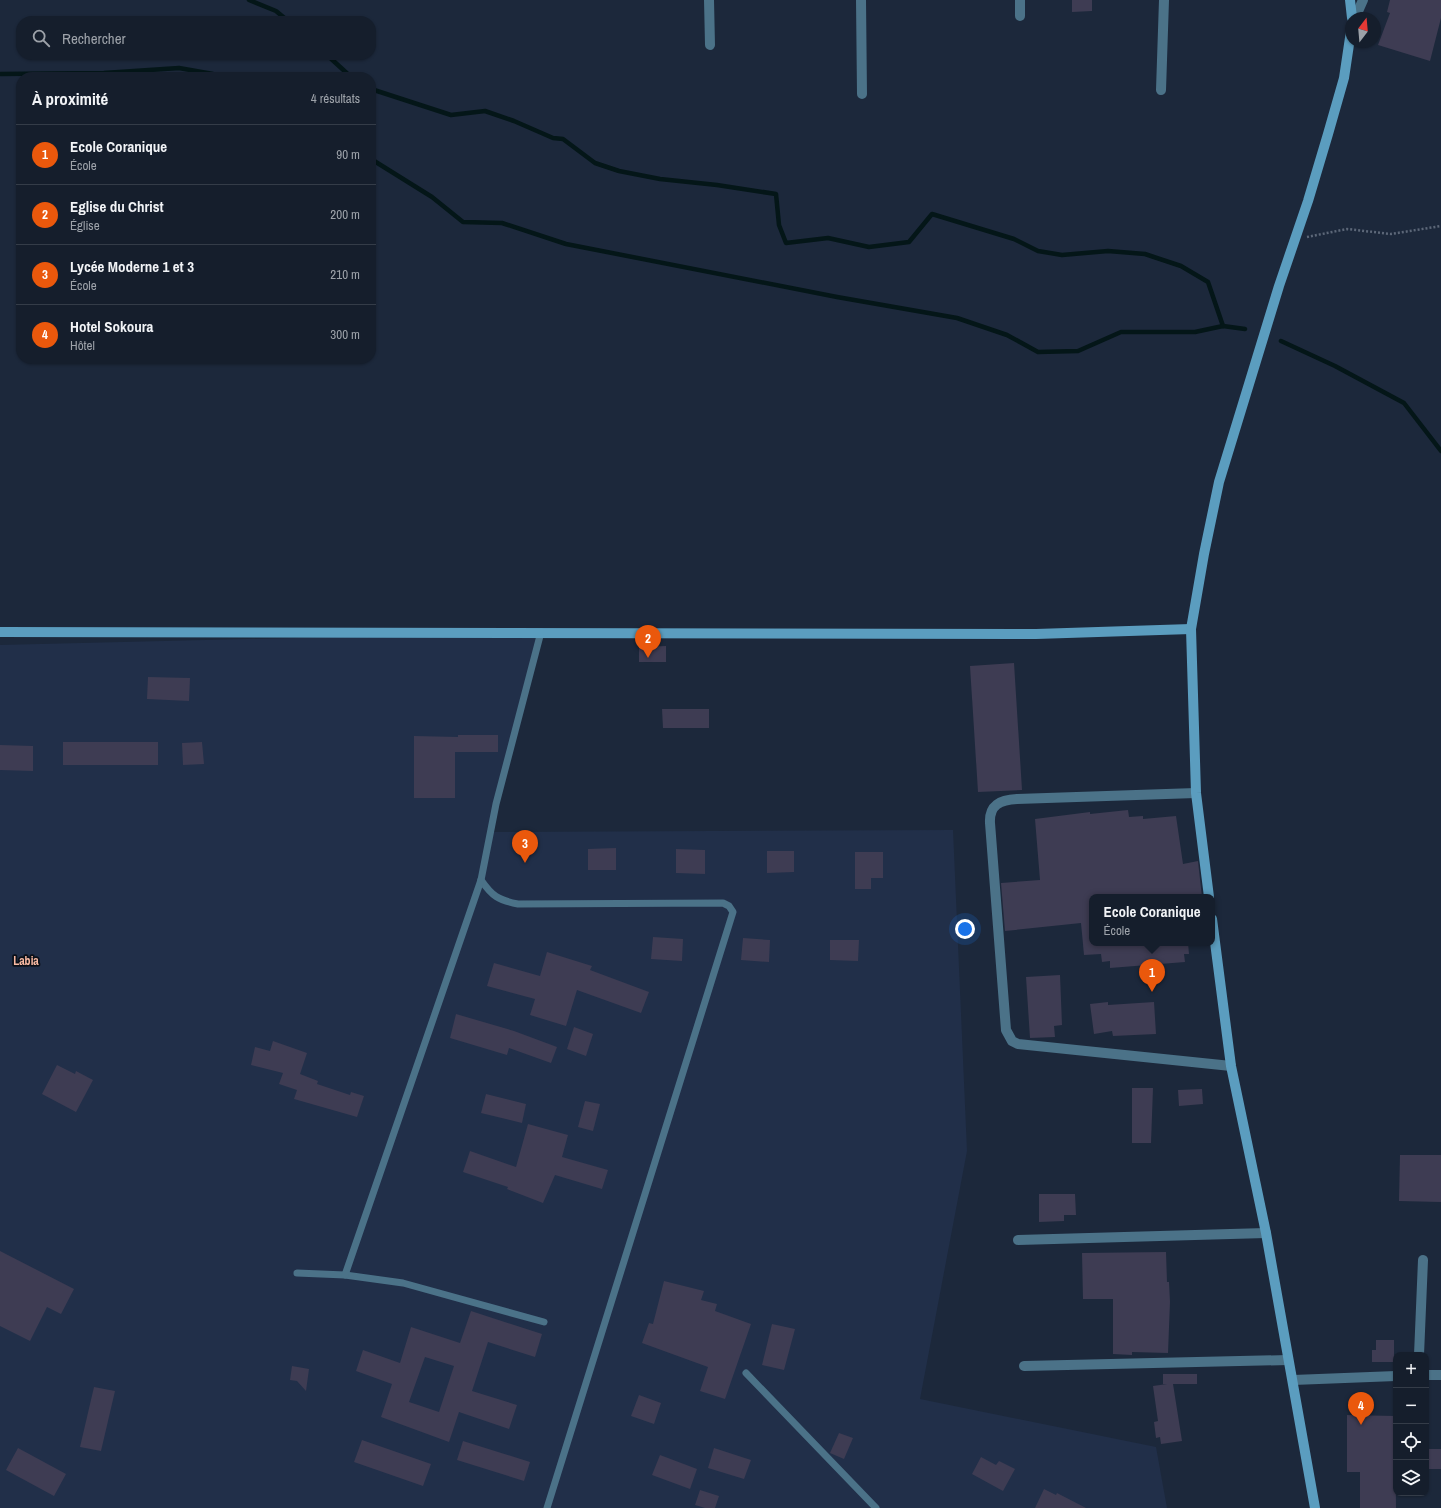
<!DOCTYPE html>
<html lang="fr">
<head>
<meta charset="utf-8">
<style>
  body { margin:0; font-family:"Archivo Narrow",sans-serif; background:#1e2734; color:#f1f3f6 }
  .controls { position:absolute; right:12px; bottom:12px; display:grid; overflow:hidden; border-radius:8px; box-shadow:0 1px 3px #0004 }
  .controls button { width:36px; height:36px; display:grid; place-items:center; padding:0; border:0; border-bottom:1px solid #343c48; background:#151e2c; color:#f1f3f6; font:20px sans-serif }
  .compass { position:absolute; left:1345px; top:12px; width:36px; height:36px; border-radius:50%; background:#151e2c; box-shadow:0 1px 3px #0004; rotate:16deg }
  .you { position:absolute; left:965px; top:929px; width:14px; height:14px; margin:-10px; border:3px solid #fff; border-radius:50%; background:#1a73e8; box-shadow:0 0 0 6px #1a73e833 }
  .badge { display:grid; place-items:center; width:26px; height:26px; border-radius:50%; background:#ea580c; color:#fff; font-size:13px; font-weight:700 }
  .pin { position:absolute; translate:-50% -33px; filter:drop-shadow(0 1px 2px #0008) }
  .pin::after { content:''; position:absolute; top:21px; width:14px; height:12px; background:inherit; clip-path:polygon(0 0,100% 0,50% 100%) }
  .popup { position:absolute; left:1089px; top:894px; width:126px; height:52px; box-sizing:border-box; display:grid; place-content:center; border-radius:8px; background:#151e2c; filter:drop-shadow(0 1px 3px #0005); font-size:13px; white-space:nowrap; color:#9da2a9 }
  .popup b { font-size:15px; color:#f1f3f6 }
  .popup::after { content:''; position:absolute; left:50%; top:100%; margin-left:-8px; border:8px solid transparent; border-top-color:#151e2c }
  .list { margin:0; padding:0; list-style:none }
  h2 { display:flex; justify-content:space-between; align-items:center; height:52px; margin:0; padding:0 16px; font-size:17px }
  h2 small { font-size:13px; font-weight:400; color:#9da2a9 }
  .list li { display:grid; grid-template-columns:26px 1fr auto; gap:12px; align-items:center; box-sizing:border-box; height:60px; padding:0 16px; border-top:1px solid #343c48 }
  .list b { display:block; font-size:15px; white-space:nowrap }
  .list p { margin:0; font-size:13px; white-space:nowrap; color:#9da2a9 }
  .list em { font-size:13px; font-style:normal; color:#9da2a9 }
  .icon { flex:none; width:22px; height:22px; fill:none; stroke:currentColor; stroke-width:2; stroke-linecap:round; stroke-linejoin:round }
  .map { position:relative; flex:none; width:1441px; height:1508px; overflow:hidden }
  .search { position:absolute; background:#151e2c; box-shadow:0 1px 3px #0004; left:16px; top:16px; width:360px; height:44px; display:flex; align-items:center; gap:10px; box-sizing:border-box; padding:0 14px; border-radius:16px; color:#9da2a9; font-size:15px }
  .panel { position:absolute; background:#151e2c; box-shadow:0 1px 3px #0004; left:16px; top:72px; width:360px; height:292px; border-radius:16px }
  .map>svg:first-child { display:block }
  .built { fill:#212f49 }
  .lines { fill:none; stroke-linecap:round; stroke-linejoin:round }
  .stream { stroke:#041618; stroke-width:4.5 }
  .building { fill:#3e3c53; fill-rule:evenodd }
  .path { stroke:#5c6778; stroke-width:2.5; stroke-dasharray:2 2; stroke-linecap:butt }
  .lane { stroke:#4b7288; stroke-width:7 }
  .street { stroke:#4b7288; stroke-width:10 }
  .secondary { stroke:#5b9dbf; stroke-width:10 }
  .labels { text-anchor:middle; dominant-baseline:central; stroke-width:3.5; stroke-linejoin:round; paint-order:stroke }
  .quarter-label { font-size:12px; font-weight:bold; fill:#f8b9a2; stroke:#0b1019 }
</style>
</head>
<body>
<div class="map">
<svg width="1441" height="1508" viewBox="0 0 1441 1508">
  <rect width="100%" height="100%" fill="#1c283b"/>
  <path class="built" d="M541,632L490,832L953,830L967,1151L920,1399L1156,1447L1167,1508H0V645Z"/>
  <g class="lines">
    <g class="stream">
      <path d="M249,0L276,11L288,21"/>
      <path d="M327,55L351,77"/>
      <path d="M0,74L104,73L179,68L213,74L220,77"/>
      <path d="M371,89L451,115L485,111L514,121L553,138L563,139L595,163L619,171L660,179L717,185L776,194L779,225L786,243L828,238L869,247L909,242L932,214L1014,239L1038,251L1062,255L1108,251L1145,254L1181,266L1208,282L1223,326"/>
      <path d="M371,159L432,197L463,222L502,223L566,244L837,297L957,318L1007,335L1038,352L1078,351L1121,332H1195L1223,326L1245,329"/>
      <path d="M1281,341L1335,366L1404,403L1441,451"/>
    </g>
  </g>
  <g class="building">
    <path d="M1072,0H1092V11L1072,12Z"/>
    <path d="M1390,0H1441V18L1430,61L1378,45L1390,13L1387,12Z"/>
    <path d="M666,646V662H639V647Z"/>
    <path d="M1014,663L1022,790L978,792L970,666Z"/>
    <path d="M148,677L190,678L189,701L147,699Z"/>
    <path d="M662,709H709V728H663Z"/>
    <path d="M458,735H498V752H455V798H414V736L458,737Z"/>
    <rect x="63" y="742" width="95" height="23"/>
    <path d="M202,742L204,764L183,765L182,743Z"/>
    <path d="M0,745L33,746V771L0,770Z"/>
    <path d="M1128,810L1129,817L1143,816V819L1176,816L1183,864L1198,861L1202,897H1092V943H1188L1189,954H1184L1185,962L1110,968V961L1102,962L1101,954L1084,955L1081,923L1005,931L1001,883L1040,880L1035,819L1090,812V814Z"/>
    <path d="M616,848V870H588V849Z"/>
    <path d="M676,849L705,850V874L676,873Z"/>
    <path d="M767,851H794V872L767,873Z"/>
    <path d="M855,852H883V878H871V889H855Z"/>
    <path d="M653,937L683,939L682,961L651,959Z"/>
    <path d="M743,938L770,940L769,962L741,960Z"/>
    <path d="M830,940H859L858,961L830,960Z"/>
    <path d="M547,952L592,966L590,970L649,992L641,1013L577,990L566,1026L530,1015L535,999L487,986L494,963L540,976Z"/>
    <path d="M1060,975L1062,1025L1054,1026L1055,1037L1030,1038L1026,977Z"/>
    <path d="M1108,1002V1005L1154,1002L1156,1034L1113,1036L1112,1031L1094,1034L1090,1004Z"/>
    <path d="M456,1014L514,1031L557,1047L551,1063L509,1048L507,1055L450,1038Z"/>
    <path d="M574,1027L593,1034L586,1056L567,1049Z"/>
    <path d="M273,1041L307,1053L300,1074L318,1081L317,1084L350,1095L351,1092L364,1096L357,1117L294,1099L297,1090L279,1084L283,1073L251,1065L255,1047L270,1051Z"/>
    <path d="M57,1065L75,1074L76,1071L93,1080L76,1112L42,1094Z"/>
    <path d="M1132,1088H1153L1151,1143H1132Z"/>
    <path d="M1202,1089L1203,1104L1179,1106L1178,1090Z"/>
    <path d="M486,1094L526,1104L522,1123L481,1113Z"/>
    <path d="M585,1101L600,1104L593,1131L578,1127Z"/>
    <path d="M528,1124L568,1135L562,1157L608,1170L602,1189L555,1175L543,1203L507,1189L508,1187L463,1172L470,1151L516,1167Z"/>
    <path d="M1400,1155H1441V1202L1399,1201Z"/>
    <path d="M1039,1194H1075L1076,1215H1064V1221L1039,1222Z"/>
    <path d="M0,1251L74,1289L61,1314L47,1307L30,1341L0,1326Z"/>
    <path d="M1166,1252L1167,1282H1169L1170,1302L1168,1353L1132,1352V1355L1113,1354V1299H1083L1082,1253Z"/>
    <path d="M664,1281L704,1291L701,1300L717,1304L715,1311L751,1324L725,1399L700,1391L708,1367L642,1343L649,1323L653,1324Z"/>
    <path d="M471,1311L542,1334L535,1357L488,1342L472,1391L517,1405L509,1429L459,1412L449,1442L381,1417L392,1384L356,1371L363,1350L400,1363L411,1327L460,1343ZM425,1357L454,1366L439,1412L409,1402Z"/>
    <path d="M772,1324L795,1329L784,1370L762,1365Z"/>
    <path d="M1376,1340H1394V1362H1372V1350H1376Z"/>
    <path d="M292,1366L309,1369L306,1391L297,1381L290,1380Z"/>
    <path d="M1163,1374H1197V1384H1173L1182,1441L1161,1444L1160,1437L1156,1438L1154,1422L1158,1421L1153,1386L1167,1384H1163Z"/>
    <path d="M94,1387L115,1391L101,1451L80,1447Z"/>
    <path d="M639,1395L661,1403L654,1424L631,1416Z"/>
    <path d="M1347,1415L1395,1416L1396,1508H1360V1472H1347Z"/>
    <path d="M839,1433L853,1438L844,1459L830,1453Z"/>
    <path d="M362,1440L431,1464L423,1486L354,1462Z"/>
    <path d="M463,1441L530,1462L524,1481L457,1460Z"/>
    <path d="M18,1448L66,1474L54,1496L6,1470Z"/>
    <path d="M714,1448L751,1460L744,1479L708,1468Z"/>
    <rect x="1426" y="1449" width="15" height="20"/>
    <path d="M660,1455L697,1469L690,1489L652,1475Z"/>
    <path d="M981,1457L996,1465L999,1461L1015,1469L1003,1491L972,1474Z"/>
    <path d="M1044,1489L1056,1495L1057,1493L1086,1508H1035Z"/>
    <path d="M700,1490L719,1496L715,1508H705L695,1505Z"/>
  </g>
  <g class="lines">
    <path class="path" d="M1307,237L1347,229L1391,234L1441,226"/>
    <g class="lane">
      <path d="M481,880C492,896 498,900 518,904L723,903L729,906L733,912L547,1508"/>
      <path d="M297,1273L345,1275L403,1283L544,1322"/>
      <path d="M345,1275L481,880L496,804L541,632"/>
      <path d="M746,1373L876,1508"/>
    </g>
    <g class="street">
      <path d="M709,0L710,45"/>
      <path d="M861,0L862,94"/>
      <path d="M1020,0V16"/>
      <path d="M1355,18L1363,0"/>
      <path d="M1161,90L1164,0"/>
      <path d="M1196,793L1017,799C1000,800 989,805 990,823L1006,1030L1012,1041L1018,1044L1231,1066"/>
      <path d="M1018,1240L1266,1233"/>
      <path d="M1419,1355L1423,1260"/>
      <path d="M1024,1366L1288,1360"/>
      <path d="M1426,1375H1441"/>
      <path d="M1293,1380L1396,1376"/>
    </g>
    <g class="secondary">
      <path d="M1350,0L1352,18"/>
      <path d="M0,632L1036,634L1191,629"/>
      <path d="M1209,897L1196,793L1191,629L1204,554L1219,482L1279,286L1308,201L1328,134L1344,78L1351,31"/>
      <path d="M1212,919L1231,1066L1266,1233L1315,1508"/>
    </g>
  </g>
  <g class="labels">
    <g class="quarter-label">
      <text x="26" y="961">Labia</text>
    </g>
  </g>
</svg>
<div class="controls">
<button>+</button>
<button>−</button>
<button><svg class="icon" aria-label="locate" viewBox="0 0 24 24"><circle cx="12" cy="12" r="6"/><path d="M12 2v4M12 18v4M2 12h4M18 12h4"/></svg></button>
<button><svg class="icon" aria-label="layers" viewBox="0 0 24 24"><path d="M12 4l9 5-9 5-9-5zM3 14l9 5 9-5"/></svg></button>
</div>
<svg class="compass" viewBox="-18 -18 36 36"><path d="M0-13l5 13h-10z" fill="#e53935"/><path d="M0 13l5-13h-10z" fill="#9da2a9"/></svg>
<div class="you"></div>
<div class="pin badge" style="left:1152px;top:992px">1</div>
<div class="popup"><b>Ecole Coranique</b>École</div>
<div class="pin badge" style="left:648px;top:658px">2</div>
<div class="pin badge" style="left:525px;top:863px">3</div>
<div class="pin badge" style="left:1361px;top:1425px">4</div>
<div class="search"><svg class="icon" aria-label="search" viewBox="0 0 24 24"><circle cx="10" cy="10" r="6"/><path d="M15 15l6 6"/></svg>Rechercher</div>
<section class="panel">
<h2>À proximité<small>4 résultats</small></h2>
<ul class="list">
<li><span class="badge">1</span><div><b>Ecole Coranique</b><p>École</p></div><em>90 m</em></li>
<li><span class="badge">2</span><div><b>Eglise du Christ</b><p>Église</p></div><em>200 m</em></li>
<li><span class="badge">3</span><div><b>Lycée Moderne 1 et 3</b><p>École</p></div><em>210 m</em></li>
<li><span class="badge">4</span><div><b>Hotel Sokoura</b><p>Hôtel</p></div><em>300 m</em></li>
</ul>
</section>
</div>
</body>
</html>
